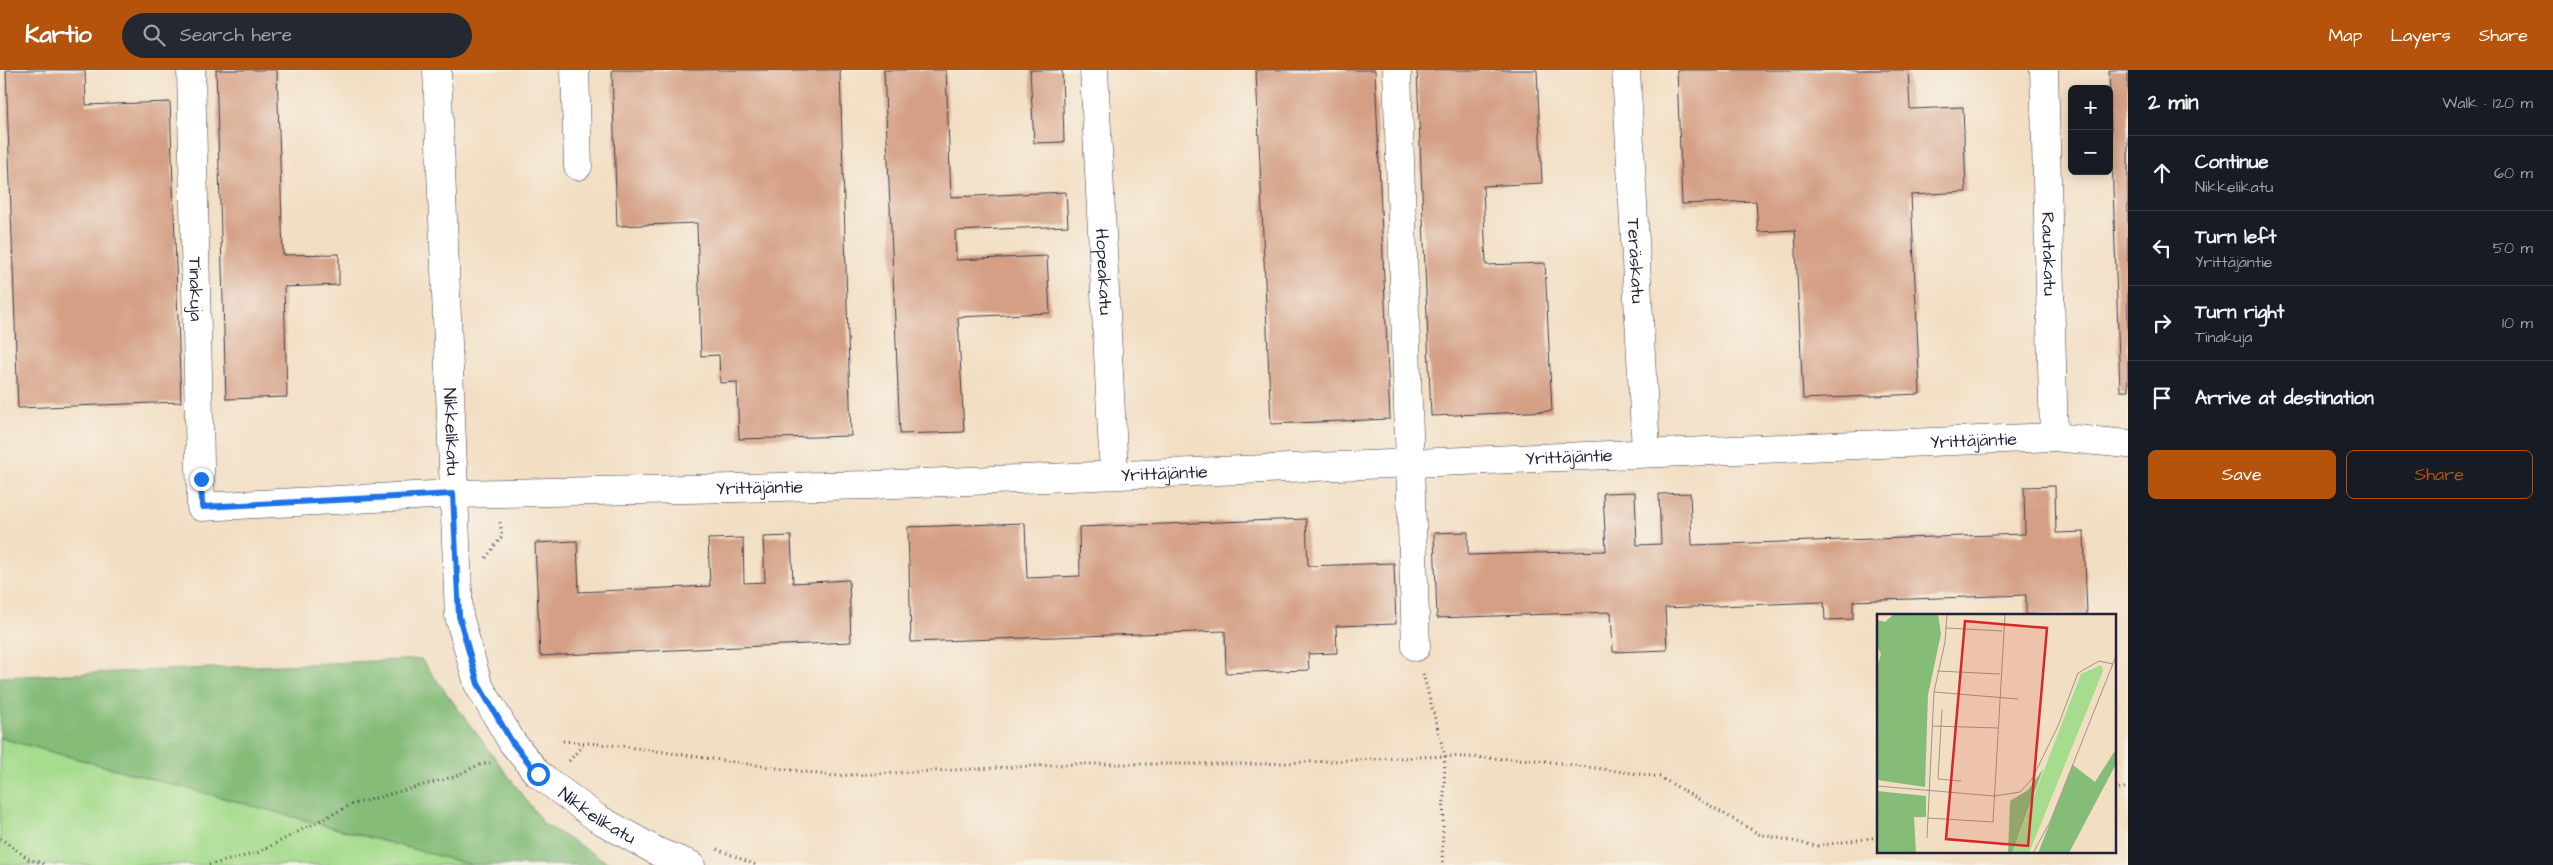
<!DOCTYPE html>
<html lang="en">
<head>
<meta charset="utf-8">
<style>
  body { margin:0; font-family:"Architects Daughter",sans-serif; background:#242831; color:#f1f3f6 }
  .controls { position:absolute; right:15px; top:15px; display:grid; overflow:hidden; border-radius:8px; box-shadow:0 2px 12px #0003 }
  .controls button { width:45px; height:45px; display:grid; place-items:center; padding:0; border:0; border-bottom:1px solid #363941; background:#171b24; color:#f1f3f6; font:25px sans-serif }
  .stop { position:absolute; width:15px; height:15px; margin:-11px; border:4px solid #1a73e8; border-radius:50%; background:#fff }
  .stop.end { background:#1a73e8; border-color:#fff; box-shadow:0 1px 5px #0008 }
  .list { margin:0; padding:0; list-style:none }
  h2 { display:flex; justify-content:space-between; align-items:center; height:65px; margin:0; padding:0 20px; font-size:21px }
  h2 small { font-size:16px; font-weight:400; color:#9ea1a6 }
  .list li { display:grid; grid-template-columns:32px 1fr auto; gap:15px; align-items:center; box-sizing:border-box; height:75px; padding:0 20px; border-top:1px solid #363941 }
  .list b { display:block; font-size:19px; white-space:nowrap }
  .list p { margin:0; font-size:16px; white-space:nowrap; color:#9ea1a6 }
  .list em { font-size:16px; font-style:normal; color:#9ea1a6 }
  .actions { display:flex; gap:10px; padding:15px 20px }
  .actions a { flex:1; padding:11px 0; border:1px solid #b45309; border-radius:8px; text-align:center; font-size:18px; color:#b45309 }
  .actions .main { background:#b45309; color:#fff }
  .icon { flex:none; width:28px; height:28px; fill:none; stroke:currentColor; stroke-width:2; stroke-linecap:round; stroke-linejoin:round }
  .map { position:relative; flex:none; width:2128px; height:795px; overflow:hidden }
  header { display:flex; align-items:center; gap:30px; box-sizing:border-box; height:70px; padding:0 25px; background:#b45309; color:#fff }
  header strong { font-size:24px }
  nav { display:flex; gap:28px; margin-inline-start:auto; font-size:18px }
  .search { width:350px; height:45px; background:#242831; display:flex; align-items:center; gap:12px; box-sizing:border-box; padding:0 18px; border-radius:28px; color:#9ea1a6; font-size:19px }
  main { display:flex }
  aside { flex:1; background:#171b24 }
  .map>svg:first-child { display:block }
  .green { fill:#a6dc8d; stroke:#647f64 }
  .forest { fill:#84bc78; stroke:#536f5a }
  .building { fill:#d49f84 }
  .lines { fill:none; stroke-linecap:round; stroke-linejoin:round }
  .minor-casing { stroke:#413e4f; stroke-width:29 }
  .path { stroke:#413e4f; stroke-width:3; stroke-dasharray:1 4; stroke-linecap:butt }
  .minor { stroke:#fff; stroke-width:28 }
  .route { stroke:#1a73e8; stroke-width:6 }
  .labels { text-anchor:middle; dominant-baseline:central; stroke-width:4; stroke-linejoin:round; paint-order:stroke }
  .street-label { font-size:18px; fill:#22223b; stroke:#f7f3e8 }
  .inset-road { fill:none; stroke:#9f938c; stroke-width:1 }
  .view { fill:#d62828; fill-opacity:0.15; stroke:#d62828; stroke-width:2.5 }
  .inset-edge { fill:none; stroke:#22223b; stroke-width:2.5 }
</style>
</head>
<body>
<header>
<strong>Kartio</strong>
<div class="search"><svg class="icon" aria-label="search" viewBox="0 0 24 24"><circle cx="10" cy="10" r="6"/><path d="M15 15l6 6"/></svg>Search here</div>
<nav><a>Map</a><a>Layers</a><a>Share</a></nav>
</header>
<main>
<div class="map">
<svg width="2128" height="795" viewBox="0 0 2128 795">
  <rect width="100%" height="100%" fill="#f7f3e8"/>
  <filter id="ink" filterUnits="userSpaceOnUse"><feTurbulence type="fractalNoise" baseFrequency=".02" numOctaves="2"/><feDisplacementMap in="SourceGraphic" scale="10" xChannelSelector="R" yChannelSelector="G"/><feConvolveMatrix kernelMatrix="1 2 1 2 8 2 1 2 1" color-interpolation-filters="sRGB"/></filter>
  <filter id="wash" filterUnits="userSpaceOnUse"><feTurbulence type="fractalNoise" baseFrequency=".0096" numOctaves="4" result="noise"/><feDisplacementMap in="SourceGraphic" scale="20" xChannelSelector="R" yChannelSelector="G"/><feGaussianBlur stdDeviation="1.12" result="paint"/><feColorMatrix in="noise" values="0 0 0 0 0 0 0 0 0 0 0 0 0 0 0 0 0 1.4 0 .05"/><feComposite in="paint" operator="in"/></filter>
  <g filter="url(#wash)">
    <rect width="100%" height="100%" fill="#f2dec2"/>
    <path class="green" d="M0,668L472,795H0Z"/>
    <path class="forest" d="M421,589L544,754L612,795H472L0,668V607Z"/>
    <g id="blocks">
      <g class="building">
        <path d="M6,0H85L86,35L170,32L181,332L18,338Z"/>
        <path d="M216,0H277L283,185L339,184V215L284,217L287,327L226,329Z"/>
        <path d="M612,0H840L851,366L739,369L737,312L720,313L719,285L701,286L697,153L617,156Z"/>
        <path d="M884,0H946L951,127L1066,122L1068,156L955,161L956,190L1047,186L1050,243L958,247L964,362L900,364Z"/>
        <path d="M1030,0H1062L1064,72L1034,73Z"/>
        <path d="M1256,0H1375L1390,349L1271,354Z"/>
        <path d="M1417,0H1537L1542,113L1483,116L1486,195L1545,193L1552,341L1431,346Z"/>
        <path d="M1677,0H1908L1910,39L1963,37L1966,122L1911,125L1920,324L1803,329L1795,160L1758,162L1756,131L1682,134Z"/>
        <path d="M2109,0H2128V321H2120Z"/>
        <path d="M2055,416L2056,463L2084,462L2087,545H2026V525L1853,531V549L1825,550L1824,532L1665,538L1667,580L1613,582L1611,542L1437,548L1434,463L1468,462V485L1606,481L1603,423L1635,422L1637,475L1661,474L1659,424L1690,423L1692,475L2025,464L2024,417Z"/>
        <path d="M1306,449L1308,496L1394,493L1396,554L1336,556L1337,583L1308,584L1309,600L1226,603L1225,561L911,572L908,457L1025,453L1027,508L1080,506L1079,457Z"/>
        <path d="M791,466L793,513L849,510L851,572L540,586L535,473L577,471L579,522L710,516L708,469L743,468L744,513L765,512L763,467Z"/>
      </g>
    </g>
  </g>
  <g filter="url(#ink)">
    <use href="#blocks" fill-opacity="0" stroke="#413e4f" stroke-width="1"/>
    <g class="lines">
      <defs>
        <g id="minor">
          <path id="s1" d="M191,0L201,437L453,424L872,415L2054,367L2128,374"/>
          <path id="s2" d="M437,0L459,546L478,614L512,672L538,704L597,748L658,782L691,795"/>
          <path d="M575,0L578,96"/>
          <path id="s3" d="M1094,0L1114,404"/>
          <path d="M1397,0L1416,577"/>
          <path id="s4" d="M1626,0L1646,382"/>
          <path id="s5" d="M2044,0L2054,367"/>
        </g>
      </defs>
      <use href="#minor" class="minor-casing"/>
      <g class="path">
        <path d="M486,488L502,466L500,452"/>
        <path d="M1423,604L1445,686L1442,795"/>
        <path d="M563,671L622,676L833,706L1074,694H1261L1445,686L1537,690L1660,707L1759,764L1816,776L1878,767"/>
        <path d="M569,691L585,673"/>
        <path d="M2114,720L2128,717"/>
        <path d="M0,768L29,789L47,795"/>
        <path d="M717,779L756,795"/>
        <path d="M209,795L257,783L350,735L453,707L479,695L490,693"/>
      </g>
      <use href="#minor" class="minor"/>
    </g>
  </g>
  <g class="lines" filter="url(#ink)">
    <path class="route" d="M201,409L202,437L453,424L459,546L478,614L512,672L538,704"/>
  </g>
  <g class="labels">
    <g class="street-label">
      <text stroke="none"><textPath href="#s5" startOffset="184">Rautakatu</textPath></text>
      <text stroke="none"><textPath href="#s4" startOffset="191">Teräskatu</textPath></text>
      <text stroke="none"><textPath href="#s3" startOffset="202">Hopeakatu</textPath></text>
      <text stroke="none"><textPath href="#s1" startOffset="219">Tinakuja</textPath></text>
      <text stroke="none"><textPath href="#s2" startOffset="362">Nikkelikatu</textPath></text>
      <text stroke="none"><textPath href="#s1" startOffset="2211">Yrittäjäntie</textPath></text>
      <text stroke="none"><textPath href="#s1" startOffset="1806">Yrittäjäntie</textPath></text>
      <text stroke="none"><textPath href="#s1" startOffset="1401">Yrittäjäntie</textPath></text>
      <text stroke="none"><textPath href="#s1" startOffset="996">Yrittäjäntie</textPath></text>
      <text stroke="none"><textPath href="#s2" startOffset="798">Nikkelikatu</textPath></text>
    </g>
  </g>
  <g transform="translate(1877 544)">
    <rect width="239" height="239" fill="#f2dec2"/>
    <path d="M224,51L226,57L152,239H135L204,60Z" fill="#a6dc8d"/>
    <path d="M17,0H61L64,20L51,81L48,173L0,166V53L4,40L0,32V6L8,8ZM239,135V150L192,239H161L196,151L218,168ZM166,155L135,239H131L133,187L151,176ZM0,177L49,182V203H37L39,239H0Z" fill="#84bc78"/>
    <path class="inset-road" d="M69,14L125,17M60,57L123,60M57,78L141,85M65,95L61,165L84,167M56,112L121,114M0,172L117,182L143,178L155,165L181,112L201,59L222,47L236,50M50,204L116,208L128,0M50,224L57,78L68,28L70,0M156,239L173,208L239,42"/>
    <path class="view" d="M88,7L170,14L151,232L69,225Z"/>
    <rect width="239" height="239" class="inset-edge"/>
  </g>
</svg>
<div class="controls">
<button>+</button>
<button>−</button>
</div>
<div class="stop" style="left:538px;top:704px"></div>
<div class="stop end" style="left:201px;top:409px"></div>
</div>
<aside>
<h2>2 min<small>Walk · 120 m</small></h2>
<ul class="list">
<li><svg class="icon" aria-label="ahead" viewBox="0 0 24 24"><path d="M12 20V5M6 11l6-6 6 6"/></svg><div><b>Continue</b><p>Nikkelikatu</p></div><em>60 m</em></li>
<li><svg class="icon" aria-label="left" viewBox="0 0 24 24"><path d="M17 20v-9H6M10 6l-5 5 5 5"/></svg><div><b>Turn left</b><p>Yrittäjäntie</p></div><em>50 m</em></li>
<li><svg class="icon" aria-label="right" viewBox="0 0 24 24"><path d="M7 20v-9h11M14 6l5 5-5 5"/></svg><div><b>Turn right</b><p>Tinakuja</p></div><em>10 m</em></li>
<li><svg class="icon" aria-label="arrive" viewBox="0 0 24 24"><path d="M6 21V4h12l-3 4 3 4H6"/></svg><div><b>Arrive at destination</b></div></li>
</ul>
<div class="actions"><a class="main">Save</a><a>Share</a></div>
</aside>
</main>
</body>
</html>
